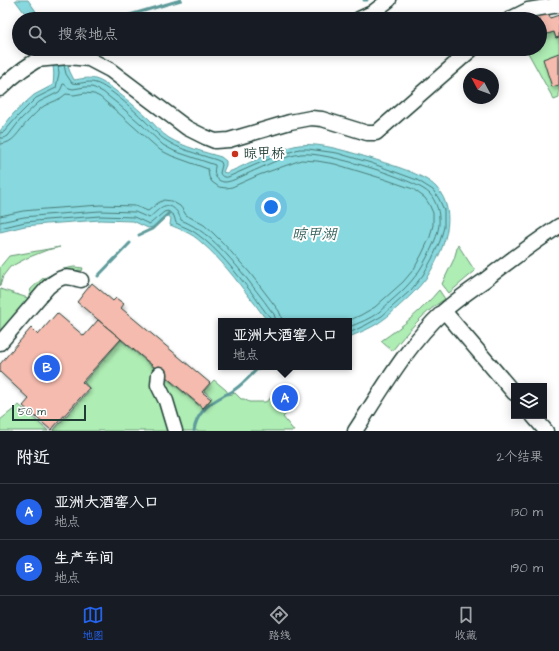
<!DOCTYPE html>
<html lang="zh">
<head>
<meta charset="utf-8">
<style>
  body { margin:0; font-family:"Architects Daughter","LXGW WenKai TC",sans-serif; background:#242831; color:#f1f3f6 }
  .controls { position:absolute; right:12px; bottom:12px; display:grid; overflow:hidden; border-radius:0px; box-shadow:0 2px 10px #0003 }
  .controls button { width:36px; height:36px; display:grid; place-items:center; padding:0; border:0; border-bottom:1px solid #363941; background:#171b24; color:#f1f3f6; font:20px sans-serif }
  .compass { position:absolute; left:463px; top:68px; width:36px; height:36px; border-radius:50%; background:#171b24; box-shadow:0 2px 10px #0003; rotate:311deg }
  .scale { position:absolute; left:12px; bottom:10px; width:74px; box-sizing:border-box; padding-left:4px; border:2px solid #1f3d34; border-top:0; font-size:11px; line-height:14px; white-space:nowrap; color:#1f3d34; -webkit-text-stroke:3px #fff; paint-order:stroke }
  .you { position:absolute; left:271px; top:207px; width:14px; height:14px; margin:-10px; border:3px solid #fff; border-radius:50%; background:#1a73e8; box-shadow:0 0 0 6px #1a73e833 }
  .badge { display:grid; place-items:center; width:26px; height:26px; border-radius:50%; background:#2563eb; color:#fff; font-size:13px; font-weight:700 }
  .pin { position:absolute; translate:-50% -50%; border:2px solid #fff; box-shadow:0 1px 4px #0006 }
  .popup { position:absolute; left:218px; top:318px; width:134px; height:52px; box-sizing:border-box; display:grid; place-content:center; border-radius:0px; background:#171b24; filter:drop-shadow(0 1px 3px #0005); font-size:13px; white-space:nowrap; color:#9ea1a6 }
  .popup b { font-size:15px; color:#f1f3f6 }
  .popup::after { content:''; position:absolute; left:50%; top:100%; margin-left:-8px; border:8px solid transparent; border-top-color:#171b24 }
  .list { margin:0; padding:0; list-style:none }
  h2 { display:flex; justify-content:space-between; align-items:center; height:52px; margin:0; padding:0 16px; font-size:17px }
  h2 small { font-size:13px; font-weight:400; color:#9ea1a6 }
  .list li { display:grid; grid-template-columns:26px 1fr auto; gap:12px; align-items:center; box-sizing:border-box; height:56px; padding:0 16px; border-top:1px solid #363941 }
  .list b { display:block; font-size:15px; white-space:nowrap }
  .list p { margin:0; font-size:13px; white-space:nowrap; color:#9ea1a6 }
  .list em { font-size:13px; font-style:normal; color:#9ea1a6 }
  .icon { flex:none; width:22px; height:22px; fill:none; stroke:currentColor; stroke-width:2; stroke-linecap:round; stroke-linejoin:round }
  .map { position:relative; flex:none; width:559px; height:431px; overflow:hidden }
  .search { position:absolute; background:#171b24; box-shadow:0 2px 10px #0003; left:12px; right:12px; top:12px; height:44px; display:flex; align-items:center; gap:10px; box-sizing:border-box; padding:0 14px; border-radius:22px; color:#9ea1a6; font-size:15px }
  .sheet { height:164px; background:#171b24 }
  nav { display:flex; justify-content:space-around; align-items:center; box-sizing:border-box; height:56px; border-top:1px solid #363941; background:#171b24; font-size:11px; color:#9ea1a6 }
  nav a { display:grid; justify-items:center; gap:2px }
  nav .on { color:#2563eb }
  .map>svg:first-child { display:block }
  .green { fill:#aeedb4; stroke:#669574 }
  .water { fill:#88d9df; stroke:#5e9b9b }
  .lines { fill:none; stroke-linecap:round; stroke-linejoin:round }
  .shore { stroke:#497b78; stroke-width:1 }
  .stream { stroke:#5e9b9b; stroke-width:3 }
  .building { fill:#f5bbae; stroke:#1f3d34; filter:url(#shadow) }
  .minor-casing { stroke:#1f3d34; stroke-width:17 }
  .minor { stroke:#fff; stroke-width:14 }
  .poi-dot { fill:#c8321e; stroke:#fff; stroke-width:1.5 }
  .labels { text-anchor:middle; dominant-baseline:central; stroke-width:4; stroke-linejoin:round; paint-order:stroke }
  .poi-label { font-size:14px; fill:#1f3d34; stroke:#fff; text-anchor:start }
  .water-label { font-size:15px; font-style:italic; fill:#39645f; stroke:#fff }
</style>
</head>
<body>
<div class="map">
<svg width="559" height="431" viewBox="0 0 559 431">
  <defs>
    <filter id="shadow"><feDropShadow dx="2" dy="3.5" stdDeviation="2" flood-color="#0004"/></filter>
  </defs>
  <rect width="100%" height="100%" fill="#fff"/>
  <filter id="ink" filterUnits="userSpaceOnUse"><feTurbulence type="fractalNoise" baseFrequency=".025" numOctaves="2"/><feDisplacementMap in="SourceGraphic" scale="8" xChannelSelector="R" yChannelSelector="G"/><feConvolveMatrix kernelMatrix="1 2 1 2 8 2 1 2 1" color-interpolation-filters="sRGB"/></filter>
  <g filter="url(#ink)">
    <g class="green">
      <path d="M554,32L556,38L559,37V98L554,100L526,49H540V36Z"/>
      <path d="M458,245L475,271L449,293L442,284L454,259Z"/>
      <path d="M60,247L47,250L27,258L10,267L3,276L0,286V267L9,256Z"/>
      <path d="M74,267L83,268L82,271L80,270L63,273L0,337V289L28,298L31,289L42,279L63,269Z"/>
      <path d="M439,290L445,299C424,312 408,331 392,351L381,341C403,326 422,310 439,290Z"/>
      <path d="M121,340L203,409L212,398L204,391L214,380L226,390L229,395L235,393L241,399H244L249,402H265L269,400L277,389L279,393L280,403L291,402L297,406L285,415L283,417L294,431H53L90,389L84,382Z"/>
      <path d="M19,405L48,431H0V420Z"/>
    </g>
    <g class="water">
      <path d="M15,0H28L35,10L40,19H29Z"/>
      <path d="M46,49H60L67,64L70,72L74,80C81,79 88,77 95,79C108,82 138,109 149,119C155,125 161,133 169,138C184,147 204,152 221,157L226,161V165L223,172L226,173C235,170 244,165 253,161C262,157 270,154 279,151C285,149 292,146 299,145C321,142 352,153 373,159C391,165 424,174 436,187C460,213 443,252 427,277C419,288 408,298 398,307C393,311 389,316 384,319C374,327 361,332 349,337V321H268C262,315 257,306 251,299C236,280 221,259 202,243C197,238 191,234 184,231C180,229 175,227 170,225L171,218L167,215L153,227L148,228L133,221L100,220L46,224L25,226L0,232V131L14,113L34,95L53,85C55,67 53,65 46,49Z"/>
    </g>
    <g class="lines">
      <g class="shore">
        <path d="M64,65L66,74L72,83C80,85 87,80 96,83C109,87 134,110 144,120C152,127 158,136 167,141C178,148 191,152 204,156C209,158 216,159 221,162L222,165L220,173C221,176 224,178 228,177L255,165L272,158L299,149H308L337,153L371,163L417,180L433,190L439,199L444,210V227L440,241L432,259L423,275L411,290L382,316L366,325L349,333"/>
        <path d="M0,133L4,132L18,116L36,98L56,88L59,73L58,66"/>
        <path d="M0,138H4L8,136L21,119L39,102L59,92L61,89L63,84H64L69,88L73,89L85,87H92L97,89L103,92L118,104L141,124L163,145L174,151L215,165V167C213,174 216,181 224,182C231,183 250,172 258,169C271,163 286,156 301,154C322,151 415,178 430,194C435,200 439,210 439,218C440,228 436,238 432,247C421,271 412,283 392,300C388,304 383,308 379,312C370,319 359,323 349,327"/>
        <path d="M0,144C14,144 19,130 28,121C33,116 38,110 44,106C51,102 60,100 66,94L74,95L85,93L94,94L100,97L114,109L160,150L172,156L208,169L209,177L212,182L219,187L226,188L232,187L259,175L290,164L301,160L317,161L335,164L384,179L413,189L425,198L429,204L433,213V225L430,237L422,254L414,269L403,282L375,307L361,315L348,321"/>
        <path d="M0,216L23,211L45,209L100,205L135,206L148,211L158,203L164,200L171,201L180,206L183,210L186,215L204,225L213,233L223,243L250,273L279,311L281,316L282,321"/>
        <path d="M0,222L24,217L45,215L100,211L135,212L149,218C153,215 157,210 162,207C171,202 179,212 181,220C214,233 240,270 261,297C266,303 269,309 274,314L276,321"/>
        <path d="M0,228L25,222L46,220L100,216L134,217L149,224L151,223L164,212L168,211L174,216L176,223C183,227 191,229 197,234C218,249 236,273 252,293C258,301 263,310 270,317L271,321"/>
      </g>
      <g class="stream">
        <path d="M364,0H367"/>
        <path d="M116,19L181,0"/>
        <path d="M139,235L152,229L169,213"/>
        <path d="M98,276L130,243"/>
        <path d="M194,431C196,414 208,404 223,396C226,394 231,393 234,390C243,384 251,375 259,367"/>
      </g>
    </g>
    <g class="building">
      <path d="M548,11L550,18L559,15V37L556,38L554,32L540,36V19H528V17Z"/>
      <path d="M559,53V85L552,87L543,59Z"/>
      <path d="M92,283L113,301L116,298L124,304L121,308L210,383L202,392L211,399L203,408L77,302Z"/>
      <path d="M57,313L84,336L98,320L121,339L82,382L89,388L51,430L23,406L29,399L0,372V364L31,328L38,335Z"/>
      <path d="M290,392L291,402L280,403L279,393Z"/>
    </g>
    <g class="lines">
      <defs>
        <g id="minor">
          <path d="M359,19L372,13L389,0"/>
          <path d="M510,19L528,10L559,5"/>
          <path d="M36,60L68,57L89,59L110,70L187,128L205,137L215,141L229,140L290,122L311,118L322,119L367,133H376L472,49"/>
          <path d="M0,89C13,76 28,64 45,56"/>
          <path d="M444,311L514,393"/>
          <path d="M0,343L48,287C61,276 65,275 81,280"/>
          <path d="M159,374L158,385L166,401L175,431"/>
          <path d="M533,416L546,431"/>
          <path d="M355,431C382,390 407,345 444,311C456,300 471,290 485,280C509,261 534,243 559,226"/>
        </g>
      </defs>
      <use href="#minor" class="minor-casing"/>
      <use href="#minor" class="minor"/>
    </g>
  </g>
  <circle class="poi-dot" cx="235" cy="154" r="4"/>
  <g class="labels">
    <g class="poi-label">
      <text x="243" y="154">晾甲桥</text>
    </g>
    <g class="water-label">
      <text x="314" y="234">晾甲湖</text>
    </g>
  </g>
</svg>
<div class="controls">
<button><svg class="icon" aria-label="layers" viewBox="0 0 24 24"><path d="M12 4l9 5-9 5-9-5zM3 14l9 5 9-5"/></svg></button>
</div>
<svg class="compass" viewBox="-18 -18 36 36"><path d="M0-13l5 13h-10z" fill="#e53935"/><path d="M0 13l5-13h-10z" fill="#9ea1a6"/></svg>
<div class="scale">50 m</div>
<div class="you"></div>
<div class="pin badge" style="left:285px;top:398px">A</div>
<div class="popup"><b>亚洲大酒窖入口</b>地点</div>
<div class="pin badge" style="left:47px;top:368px">B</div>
<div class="search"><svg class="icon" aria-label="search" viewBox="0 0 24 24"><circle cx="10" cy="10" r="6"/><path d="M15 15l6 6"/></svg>搜索地点</div>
</div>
<section class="sheet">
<h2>附近<small>2个结果</small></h2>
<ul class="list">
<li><span class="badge">A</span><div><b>亚洲大酒窖入口</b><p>地点</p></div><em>130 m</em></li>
<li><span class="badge">B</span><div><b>生产车间</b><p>地点</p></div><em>190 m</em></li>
</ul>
</section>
<nav>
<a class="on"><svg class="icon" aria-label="map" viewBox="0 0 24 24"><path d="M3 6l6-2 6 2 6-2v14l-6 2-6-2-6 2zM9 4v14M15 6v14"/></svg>地图</a>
<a><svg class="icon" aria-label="directions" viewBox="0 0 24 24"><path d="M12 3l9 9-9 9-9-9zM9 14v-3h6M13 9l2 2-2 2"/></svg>路线</a>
<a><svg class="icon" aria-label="saved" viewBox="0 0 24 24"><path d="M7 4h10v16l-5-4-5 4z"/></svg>收藏</a>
</nav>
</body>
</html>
